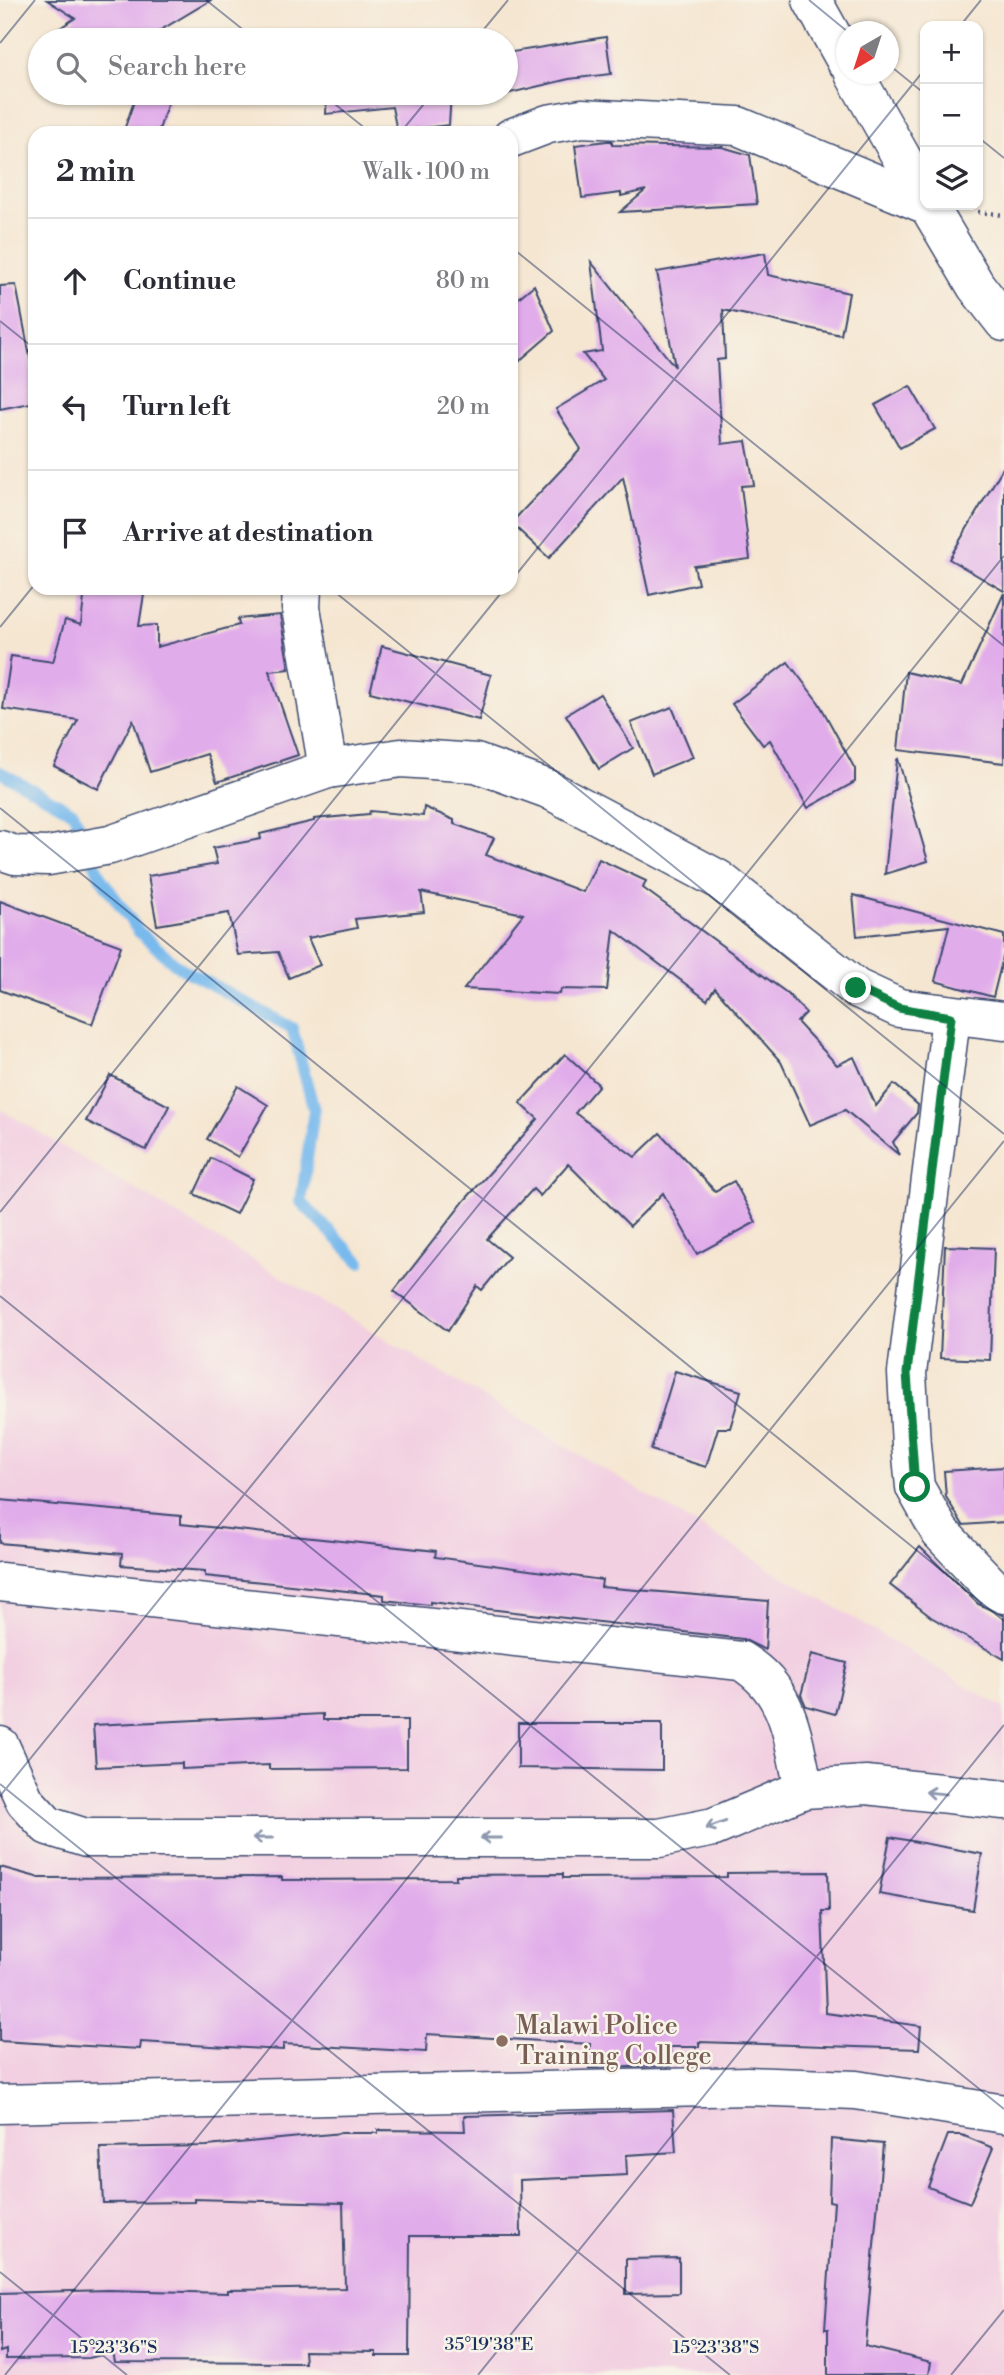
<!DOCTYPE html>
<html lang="en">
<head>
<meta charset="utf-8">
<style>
  body { margin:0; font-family:"Libre Bodoni",serif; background:#f2f2f3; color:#2b2b33 }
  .controls { position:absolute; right:21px; top:21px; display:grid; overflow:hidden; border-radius:14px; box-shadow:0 2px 5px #0004 }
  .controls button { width:63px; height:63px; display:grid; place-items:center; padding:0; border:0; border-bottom:2px solid #e1e1e2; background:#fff; color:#2b2b33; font:35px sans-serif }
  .compass { position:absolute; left:836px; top:21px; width:63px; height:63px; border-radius:50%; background:#fff; box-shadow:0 2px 5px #0004; rotate:219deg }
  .stop { position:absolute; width:21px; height:21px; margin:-16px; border:5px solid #0b8043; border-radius:50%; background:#fff }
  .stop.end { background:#0b8043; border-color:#fff; box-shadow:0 2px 7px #0008 }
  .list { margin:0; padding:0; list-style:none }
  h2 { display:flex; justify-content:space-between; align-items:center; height:91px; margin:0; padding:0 28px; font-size:30px }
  h2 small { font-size:23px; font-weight:400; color:#7c7c81 }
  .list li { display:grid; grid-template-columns:46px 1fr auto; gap:21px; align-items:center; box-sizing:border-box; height:126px; padding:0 28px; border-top:2px solid #e1e1e2 }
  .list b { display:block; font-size:26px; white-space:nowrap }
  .list em { font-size:23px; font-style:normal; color:#7c7c81 }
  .icon { flex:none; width:38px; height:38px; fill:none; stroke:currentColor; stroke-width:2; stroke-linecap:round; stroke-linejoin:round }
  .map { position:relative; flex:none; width:1004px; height:2375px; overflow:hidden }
  .search { position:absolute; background:#fff; box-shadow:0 2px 5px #0004; left:28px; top:28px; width:490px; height:77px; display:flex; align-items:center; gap:18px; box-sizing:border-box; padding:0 24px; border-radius:38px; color:#7c7c81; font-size:26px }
  .panel { position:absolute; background:#fff; box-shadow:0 2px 5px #0004; left:28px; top:126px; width:490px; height:469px; border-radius:21px }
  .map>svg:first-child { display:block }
  .built { fill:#f2cfe1 }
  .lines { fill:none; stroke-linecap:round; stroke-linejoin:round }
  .stream { stroke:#78baed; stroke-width:12 }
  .building { fill:#e1acea }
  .street-casing { stroke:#3c4a6f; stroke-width:41 }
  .path { stroke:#3c4a6f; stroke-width:4.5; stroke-dasharray:2 5; stroke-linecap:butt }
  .street { stroke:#fff; stroke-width:38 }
  .oneway { stroke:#8d97ae }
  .route { stroke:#0b8043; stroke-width:9 }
  .ticks { fill:none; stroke:#1b2f5e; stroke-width:2; stroke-opacity:0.45 }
  .education-dot { fill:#8d6e63; stroke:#f7f3e8; stroke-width:2.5 }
  .labels { text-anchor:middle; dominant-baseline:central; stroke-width:5; stroke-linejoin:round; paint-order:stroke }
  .education-label { font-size:26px; fill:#785e54; stroke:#f7f3e8; text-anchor:start }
  .ticks-label { font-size:18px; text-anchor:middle; fill:#1b2f5e; stroke:#f7f3e8; stroke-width:5; stroke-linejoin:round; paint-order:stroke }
</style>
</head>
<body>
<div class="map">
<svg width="1004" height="2375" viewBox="0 0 1004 2375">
  <rect width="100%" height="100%" fill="#f7f3e8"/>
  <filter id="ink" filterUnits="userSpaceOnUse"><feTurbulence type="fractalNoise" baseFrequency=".0143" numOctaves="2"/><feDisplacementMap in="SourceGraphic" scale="14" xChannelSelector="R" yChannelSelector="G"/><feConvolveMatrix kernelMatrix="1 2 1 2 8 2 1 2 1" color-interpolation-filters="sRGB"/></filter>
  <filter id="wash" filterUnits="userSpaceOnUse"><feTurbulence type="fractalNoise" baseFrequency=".00686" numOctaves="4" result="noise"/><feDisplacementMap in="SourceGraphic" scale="28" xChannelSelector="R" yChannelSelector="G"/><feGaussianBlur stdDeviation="1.57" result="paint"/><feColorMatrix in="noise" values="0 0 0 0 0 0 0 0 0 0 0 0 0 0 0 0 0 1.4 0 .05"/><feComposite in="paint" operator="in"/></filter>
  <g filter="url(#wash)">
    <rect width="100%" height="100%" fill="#f5e6d1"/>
    <path class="built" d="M0,1109L1004,1708V2375H0Z"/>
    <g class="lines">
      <path class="stream" d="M0,772L73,812L101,878L139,932L179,967L292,1028L314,1110L301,1202L360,1262"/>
    </g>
    <g id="blocks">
      <g class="building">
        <path d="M47,0H211L144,40H42L75,18Z"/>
        <path d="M327,28L368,29V35H441V40H327Z"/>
        <path d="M606,37L611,74L569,79L506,94V53Z"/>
        <path d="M137,93H171L158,133H123Z"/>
        <path d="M327,93H451L449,125L397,131L392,107L326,114Z"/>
        <path d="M607,141H612V145L722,147L750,155L757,204L620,212L646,190L621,196V193L582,198L575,145Z"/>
        <path d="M765,253L768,275L849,293L841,335L723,310L725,359L717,360L722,444L746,441L754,485L741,486L750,559L694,566L698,584L649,595L623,477L549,558L511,523L581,449L556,409L604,380L583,354L602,351L591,262L675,367L657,272Z"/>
        <path d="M16,285L35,383V402L0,409V286Z"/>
        <path d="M534,285L554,331L511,368V304Z"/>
        <path d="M910,386L935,429L900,448L875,405Z"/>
        <path d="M1004,466V591L949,559Z"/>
        <path d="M85,588H145L139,626L157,625V647L239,625L238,619L280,615L289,669L269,671L298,755L217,782L207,754L150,772L133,720L98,789L54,766L78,720L3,709L11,656L53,662L65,620L81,625Z"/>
        <path d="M1004,593V763L898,750L906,672L962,685Z"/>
        <path d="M382,646L491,675L479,720L370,692Z"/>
        <path d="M788,662L819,703L855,769V782L808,808L770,740L763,745L732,704Z"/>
        <path d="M600,694L633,748L599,769L566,715Z"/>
        <path d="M672,707L693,757L652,774L631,723Z"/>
        <path d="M898,759L928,861L885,874L897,760Z"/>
        <path d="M424,807L454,820V824L494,838L486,855L583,892L599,859L646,881L643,888L787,993L806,1013L797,1022L837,1065L854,1057L876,1106L894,1084L918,1105L917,1113L893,1142L899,1155L845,1110L810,1125L781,1062L715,988L707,1000L614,930L607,990L561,989L560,994L464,989L523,914L421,892L424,912L355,919L357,928L308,938L320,965L289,978L278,952L238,955L229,913L157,925L148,876L217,864L213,848L261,839L260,834L314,821V819L369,814L370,811L423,816Z"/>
        <path d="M853,895L1004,935V953L993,997L935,981L949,926L857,936Z"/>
        <path d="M0,901L121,946L92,1024L0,990Z"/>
        <path d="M565,1054L599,1085L575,1113L635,1157L660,1133L715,1191L734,1181L756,1222L697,1254L663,1193L630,1226L568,1164L540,1196L533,1189L487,1239L509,1257L482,1290L477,1286L448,1331L394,1291L465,1200L538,1119L520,1103Z"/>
        <path d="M110,1075L169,1106L146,1150L86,1121Z"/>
        <path d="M238,1086L268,1105L238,1157L207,1139Z"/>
        <path d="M211,1158L253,1179L236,1214L194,1194Z"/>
        <path d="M945,1246L994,1248L990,1360L940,1358Z"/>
        <path d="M675,1371L741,1391L730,1428H718L706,1467L651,1450Z"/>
        <path d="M1004,1467V1522L963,1525L946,1497L944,1471Z"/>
        <path d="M0,1500L181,1516V1524L436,1551L435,1557L602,1580L601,1587L768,1601L765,1650L743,1639L430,1602V1605L384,1600V1595L205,1576V1571L121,1565L122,1554L0,1543Z"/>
        <path d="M920,1547L978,1604L1004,1616V1659L931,1617L890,1585Z"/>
        <path d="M812,1654L847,1663L835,1714L806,1706L801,1695Z"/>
        <path d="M323,1714V1720H407V1768L269,1769V1765L182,1769V1763L96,1767L93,1725Z"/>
        <path d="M518,1723H662V1770L518,1768Z"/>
        <path d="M890,1837L982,1854L973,1910L879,1894Z"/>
        <path d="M0,1867L40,1878L282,1877V1880L456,1879V1875L563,1874V1878L727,1877V1873L828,1872L829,1911H822L826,2013L921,2026L919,2049L699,2042V2047H670L671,2066L589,2068L590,2044L427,2034L426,2052L283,2044V2050L141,2042L140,2049L0,2041Z"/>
        <path d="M673,2110L676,2152L626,2155L627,2175L520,2180L521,2236H410L409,2356H376V2352L304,2351L305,2363L115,2362L113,2352L89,2358L6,2359V2350L0,2352V2293L108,2290L228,2293V2290L345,2288L343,2203L194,2199V2202L103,2203L100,2148L207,2146L342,2133H378V2130L465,2131L464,2116Z"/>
        <path d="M948,2135H962L993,2148L970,2203L928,2187Z"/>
        <path d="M831,2139L883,2144L865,2346L931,2362L929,2375H828V2329H825L834,2202L829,2201Z"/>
        <path d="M679,2258V2293L626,2294V2259Z"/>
      </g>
    </g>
  </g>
  <g filter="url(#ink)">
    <use href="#blocks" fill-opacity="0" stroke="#3c4a6f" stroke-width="2"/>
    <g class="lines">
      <defs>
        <g id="street">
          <path d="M812,0L846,61"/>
          <path d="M854,74L925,199"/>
          <path d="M511,138L548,124L582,118L738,126L925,204"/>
          <path d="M928,205L976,286L1004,322"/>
          <path d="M302,588L301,608L328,769"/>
          <path d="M0,850L15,855L48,856L110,845L328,769L401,758L476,763L548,789L718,879L856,988L899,1008L1004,1021"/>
          <path d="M951,1017L907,1373L911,1445L915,1487L940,1532L994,1589L1004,1594"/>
          <path d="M0,1582L741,1661C791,1691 792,1737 804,1789"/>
          <path d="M0,1746L25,1801L48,1826L86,1838H659L714,1827L804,1789L866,1785L1004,1800"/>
          <path d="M0,2104L747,2086L856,2090L1004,2114"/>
        </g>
      </defs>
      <use href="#street" class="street-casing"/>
      <path class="path" d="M978,212L1004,215"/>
      <use href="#street" class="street"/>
    </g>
    <defs><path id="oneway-shaft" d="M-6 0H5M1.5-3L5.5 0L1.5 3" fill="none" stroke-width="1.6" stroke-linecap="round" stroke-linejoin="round" transform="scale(1.75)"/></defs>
    <g class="oneway">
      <use href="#oneway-shaft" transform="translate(936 1793) rotate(-174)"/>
      <use href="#oneway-shaft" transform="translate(716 1825) rotate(160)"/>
      <use href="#oneway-shaft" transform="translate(263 1838) rotate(180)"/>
      <use href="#oneway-shaft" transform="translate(491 1838) rotate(180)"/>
    </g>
  </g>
  <g class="lines" filter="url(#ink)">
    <path class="route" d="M856,988L899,1008L951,1017L907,1373L915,1487"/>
  </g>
  <path class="ticks" d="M206,0L256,40M809,0L848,32M960,26L981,0M475,40L508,0M0,43L35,0M888,64L925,94M321,93L371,133M400,133L433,93M978,137L1004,158M511,247L1004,646M0,321L35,349M511,581L925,69M330,588L1004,1134M0,627L35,584M0,808L1004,1621M0,1212L505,588M0,1296L1004,2109M0,1784L730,2375M0,1796L1004,556M0,2272L127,2375M5,2375L1004,1141M478,2375L1004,1725M951,2375L1004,2310"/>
  <circle class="education-dot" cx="502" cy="2041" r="7"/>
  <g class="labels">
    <g class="education-label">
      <text x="516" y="2026">Malawi Police<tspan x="516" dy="30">Training College</tspan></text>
    </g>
  </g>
  <g class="ticks-label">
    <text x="489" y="2350">35°19'38"E</text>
    <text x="114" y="2353">15°23'36"S</text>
    <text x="716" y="2353">15°23'38"S</text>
  </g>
</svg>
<div class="controls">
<button>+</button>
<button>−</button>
<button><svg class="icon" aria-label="layers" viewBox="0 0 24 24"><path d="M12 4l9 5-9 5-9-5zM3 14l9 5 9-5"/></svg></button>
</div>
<svg class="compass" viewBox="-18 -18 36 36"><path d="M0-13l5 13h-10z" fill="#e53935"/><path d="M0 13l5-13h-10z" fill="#7c7c81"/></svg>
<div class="stop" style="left:915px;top:1487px"></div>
<div class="stop end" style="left:856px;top:988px"></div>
<div class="search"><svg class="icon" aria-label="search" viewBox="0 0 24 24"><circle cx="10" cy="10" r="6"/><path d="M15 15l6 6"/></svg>Search here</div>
<section class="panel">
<h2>2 min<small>Walk · 100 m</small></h2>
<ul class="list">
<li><svg class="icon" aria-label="ahead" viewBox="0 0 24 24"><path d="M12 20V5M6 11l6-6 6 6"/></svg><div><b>Continue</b></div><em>80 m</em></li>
<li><svg class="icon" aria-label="left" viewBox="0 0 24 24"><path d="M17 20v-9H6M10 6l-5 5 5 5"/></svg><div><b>Turn left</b></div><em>20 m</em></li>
<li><svg class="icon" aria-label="arrive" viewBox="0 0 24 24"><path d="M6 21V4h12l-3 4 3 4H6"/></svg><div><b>Arrive at destination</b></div></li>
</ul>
</section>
</div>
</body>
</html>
